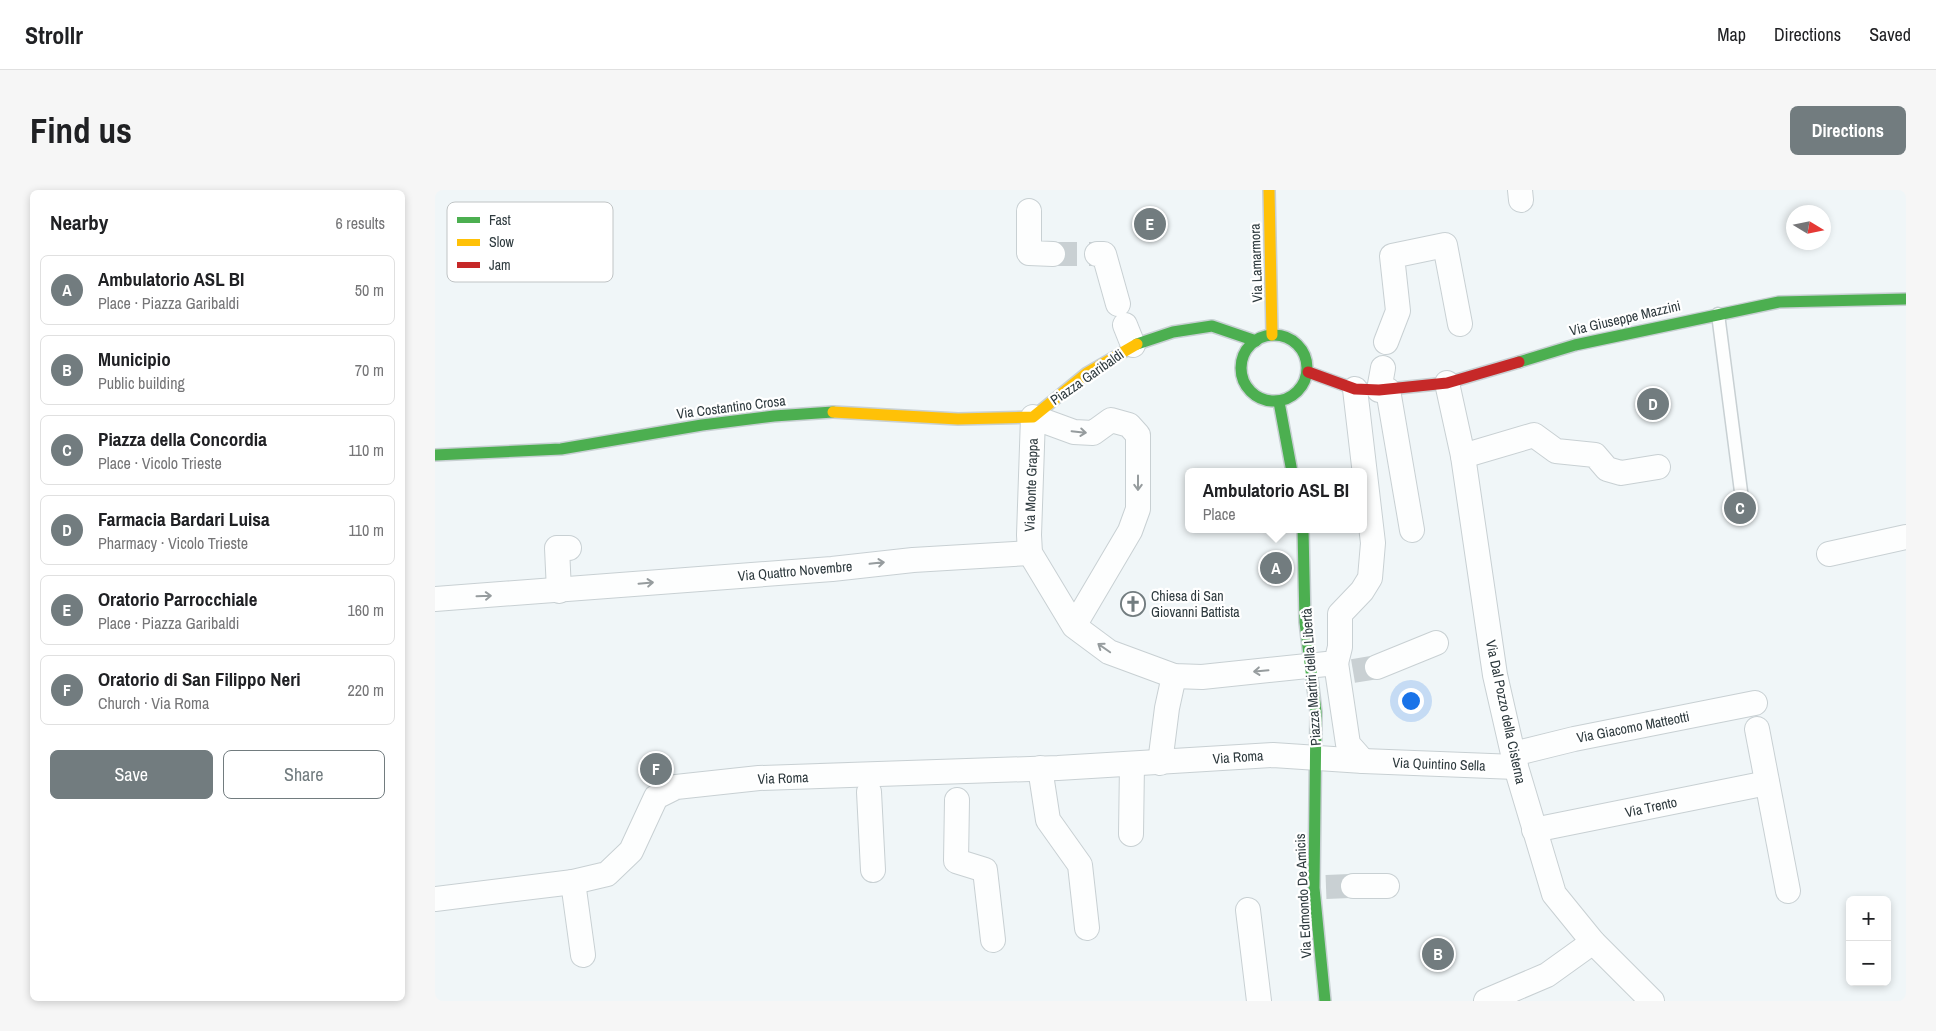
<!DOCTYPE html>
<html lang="en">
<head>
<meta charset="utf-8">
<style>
  body { margin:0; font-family:"Archivo Narrow",sans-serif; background:#f6f6f6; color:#202124 }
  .controls { position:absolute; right:15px; bottom:15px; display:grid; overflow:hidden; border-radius:8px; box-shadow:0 2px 8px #0003 }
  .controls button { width:45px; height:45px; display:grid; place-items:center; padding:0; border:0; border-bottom:1px solid #e0e0e0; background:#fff; color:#202124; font:25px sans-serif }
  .compass { position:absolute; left:1351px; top:15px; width:45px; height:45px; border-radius:50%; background:#fff; box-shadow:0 2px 8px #0003; rotate:100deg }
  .you { position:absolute; left:975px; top:510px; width:18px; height:18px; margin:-12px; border:4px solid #fff; border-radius:50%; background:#1a73e8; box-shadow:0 0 0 8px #1a73e833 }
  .badge { display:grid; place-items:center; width:32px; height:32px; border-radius:50%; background:#727c7f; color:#fff; font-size:16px; font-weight:700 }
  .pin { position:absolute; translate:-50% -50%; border:2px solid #fff; box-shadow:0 1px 5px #0006 }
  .popup { position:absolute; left:750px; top:278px; width:182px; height:65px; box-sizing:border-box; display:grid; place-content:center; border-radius:8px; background:#fff; filter:drop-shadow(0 1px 4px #0005); font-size:16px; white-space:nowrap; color:#757577 }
  .popup b { font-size:19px; color:#202124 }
  .popup::after { content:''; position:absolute; left:50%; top:100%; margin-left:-10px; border:10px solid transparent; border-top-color:#fff }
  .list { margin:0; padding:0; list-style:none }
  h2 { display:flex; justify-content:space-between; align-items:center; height:65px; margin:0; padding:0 20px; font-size:21px }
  h2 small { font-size:16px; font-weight:400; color:#757577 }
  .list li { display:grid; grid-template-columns:32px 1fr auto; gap:15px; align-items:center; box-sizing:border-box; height:70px; margin:0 10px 10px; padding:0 10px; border:1px solid #e0e0e0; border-radius:8px }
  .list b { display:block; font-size:19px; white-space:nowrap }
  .list p { margin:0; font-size:16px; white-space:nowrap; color:#757577 }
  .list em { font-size:16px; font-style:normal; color:#757577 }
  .actions { display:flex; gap:10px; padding:15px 20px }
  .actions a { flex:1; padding:11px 0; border:1px solid #727c7f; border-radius:8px; text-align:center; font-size:18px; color:#727c7f }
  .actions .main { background:#727c7f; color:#fff }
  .map { position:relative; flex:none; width:1471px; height:811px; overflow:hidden; border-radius:8px }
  header { display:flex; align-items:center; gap:30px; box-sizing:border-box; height:70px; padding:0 25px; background:#fff; border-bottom:1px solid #e0e0e0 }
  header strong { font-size:24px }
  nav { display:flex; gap:28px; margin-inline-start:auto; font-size:18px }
  .intro { display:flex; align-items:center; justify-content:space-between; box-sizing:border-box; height:120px; padding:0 30px }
  h1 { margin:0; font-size:35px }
  .button { padding:12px 22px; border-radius:8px; background:#727c7f; color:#fff; font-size:18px; font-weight:700 }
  main { display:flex; gap:30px; padding:0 30px }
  aside { flex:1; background:#fff; border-radius:8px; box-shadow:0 2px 8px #0003 }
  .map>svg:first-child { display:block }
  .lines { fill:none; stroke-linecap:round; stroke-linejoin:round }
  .street-tunnel { stroke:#c9d0d3; stroke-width:24; stroke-dasharray:24 12; stroke-linecap:butt }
  .lane-casing { stroke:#c8d0d3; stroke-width:15 }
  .street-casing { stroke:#c8d0d3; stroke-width:26 }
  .fast-casing { stroke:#c8d0d3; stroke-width:14 }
  .slow-casing { stroke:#c8d0d3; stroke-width:14 }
  .jam-casing { stroke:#c8d0d3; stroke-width:14 }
  .lane { stroke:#fdfefe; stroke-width:12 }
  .street { stroke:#fdfefe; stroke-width:24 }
  .fast { stroke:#4caf50; stroke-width:11 }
  .slow { stroke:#ffc107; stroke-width:11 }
  .jam { stroke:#c62828; stroke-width:11 }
  .oneway { stroke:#969c9e }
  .labels { text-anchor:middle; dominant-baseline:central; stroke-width:4.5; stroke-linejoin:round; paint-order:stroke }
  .street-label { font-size:14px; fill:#2e3a3e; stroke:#fff }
  .poi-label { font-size:14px; fill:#2e3a3e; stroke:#fff; text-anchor:start }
  .key { fill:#fff; stroke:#c0c4c5; stroke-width:1 }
  .key-label { font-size:14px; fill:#2e3a3e }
</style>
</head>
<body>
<header>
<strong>Strollr</strong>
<nav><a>Map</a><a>Directions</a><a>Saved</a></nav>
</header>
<div class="intro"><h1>Find us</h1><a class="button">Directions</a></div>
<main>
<aside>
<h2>Nearby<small>6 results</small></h2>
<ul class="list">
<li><span class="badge">A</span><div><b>Ambulatorio ASL BI</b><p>Place · Piazza Garibaldi</p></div><em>50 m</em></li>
<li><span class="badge">B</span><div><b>Municipio</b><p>Public building</p></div><em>70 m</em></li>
<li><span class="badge">C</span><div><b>Piazza della Concordia</b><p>Place · Vicolo Trieste</p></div><em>110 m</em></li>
<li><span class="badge">D</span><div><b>Farmacia Bardari Luisa</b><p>Pharmacy · Vicolo Trieste</p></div><em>110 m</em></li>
<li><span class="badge">E</span><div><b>Oratorio Parrocchiale</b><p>Place · Piazza Garibaldi</p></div><em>160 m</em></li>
<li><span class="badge">F</span><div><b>Oratorio di San Filippo Neri</b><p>Church · Via Roma</p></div><em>220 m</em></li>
</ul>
<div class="actions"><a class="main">Save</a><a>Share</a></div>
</aside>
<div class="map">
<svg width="1471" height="811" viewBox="0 0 1471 811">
  <rect width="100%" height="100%" fill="#f0f6f8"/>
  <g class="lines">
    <g class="street-tunnel">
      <path d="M618,64H662"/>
      <path d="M918,481L942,477"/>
      <path d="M891,697L918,696"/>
    </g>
    <defs>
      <path id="lane" d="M1283,124L1308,317"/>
      <g id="street">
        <path d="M1085,0L1086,10"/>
        <path d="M594,21V63L618,64"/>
        <path d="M662,64H669L683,114"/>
        <path d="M690,135L698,155"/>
        <path d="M951,152L963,121L957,66L1010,55L1025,134"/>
        <path d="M1012,193L1028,266L1060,485L1081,577L1119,704L1158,752L1217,811"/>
        <path d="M944,200L948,178"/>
        <path d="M953,200L977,340"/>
        <path d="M1028,266L1099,245L1121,261L1160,265L1172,279L1186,283L1223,277"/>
        <path d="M1394,364L1471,347"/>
        <path d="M124,401L122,358H134"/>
        <path d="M0,409L397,379L478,370L595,363"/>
        <path d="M639,436L695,341L703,319V245L694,235L676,230L658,243L639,242L598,227L594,345L595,363L639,436L674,462L739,486L767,487L901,473L905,457V424L927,401L935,388L938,353L920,199"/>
        <path d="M901,473L913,554L928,571"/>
        <path d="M942,477L1001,453"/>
        <path d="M1322,539L1353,701"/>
        <path d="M1078,564L1139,549L1320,513"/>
        <path d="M725,573L732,518L739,486"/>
        <path d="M605,578L613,630L645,675L652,738"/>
        <path d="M434,602L438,680"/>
        <path d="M522,610L521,671L550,680L558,750"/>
        <path d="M1099,640L1332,593"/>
        <path d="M696,644L697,574"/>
        <path d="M138,692L148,765"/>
        <path d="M918,696H952"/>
        <path d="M0,709L138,692L172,684L196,661L221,607L241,597L324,588L623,578L838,565L928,571L1081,577"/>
        <path d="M813,720L824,811"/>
        <path d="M1051,811L1112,785L1158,752"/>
      </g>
      <g id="fast">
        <circle cx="839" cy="178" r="33"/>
        <path d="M702,154L738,142L777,136L821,151"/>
        <path d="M1084,172L1140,155L1344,112L1471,109"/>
        <path d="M844,212L857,282"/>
        <path d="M0,265L126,259L267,235L339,226L398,222"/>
        <path d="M868,339L870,432L881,522L879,698L890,811"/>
      </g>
      <g id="slow">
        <path d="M834,0L837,145"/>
        <path d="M398,222L523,229L598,227L652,183L702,154"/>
      </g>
      <path id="jam" d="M873,182L920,199L944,200L1012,193L1084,172"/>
    </defs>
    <use href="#lane" class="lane-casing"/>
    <use href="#street" class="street-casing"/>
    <use href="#fast" class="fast-casing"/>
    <use href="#slow" class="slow-casing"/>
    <use href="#jam" class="jam-casing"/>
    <use href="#lane" class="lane"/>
    <use href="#street" class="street"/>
    <use href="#fast" class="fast"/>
    <use href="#slow" class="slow"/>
    <use href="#jam" class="jam"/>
  </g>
  <defs><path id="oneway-shaft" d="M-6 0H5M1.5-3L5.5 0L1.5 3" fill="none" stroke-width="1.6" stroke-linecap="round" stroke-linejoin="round" transform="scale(1.25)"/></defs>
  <g class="oneway">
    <use href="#oneway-shaft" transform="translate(644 242) rotate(6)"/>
    <use href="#oneway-shaft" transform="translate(703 293) rotate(90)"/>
    <use href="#oneway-shaft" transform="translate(442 373) rotate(-6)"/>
    <use href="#oneway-shaft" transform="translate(211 393) rotate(-5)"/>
    <use href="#oneway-shaft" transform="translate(49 406) rotate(-2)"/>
    <use href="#oneway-shaft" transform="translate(669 458) rotate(-145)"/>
    <use href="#oneway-shaft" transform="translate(826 481) rotate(175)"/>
  </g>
  <defs>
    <symbol id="church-ring" viewBox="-11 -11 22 22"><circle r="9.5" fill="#fff" stroke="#727c7f" stroke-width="1.5"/><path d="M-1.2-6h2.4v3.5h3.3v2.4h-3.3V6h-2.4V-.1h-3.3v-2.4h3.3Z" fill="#727c7f"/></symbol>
  </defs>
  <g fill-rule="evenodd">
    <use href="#church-ring" x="684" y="400" width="28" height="28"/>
  </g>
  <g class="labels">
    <g class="street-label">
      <text transform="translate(821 73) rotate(-92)">Via Lamarmora</text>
      <text transform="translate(1190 128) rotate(-13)">Via Giuseppe Mazzini</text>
      <text transform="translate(652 187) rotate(-35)">Piazza Garibaldi</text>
      <text transform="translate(296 217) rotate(-7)">Via Costantino Crosa</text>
      <text transform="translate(596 295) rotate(-88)">Via Monte Grappa</text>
      <text transform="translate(360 381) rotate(-5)">Via Quattro Novembre</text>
      <text transform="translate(876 487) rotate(-94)">Piazza Martiri della Libertà</text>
      <text transform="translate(1071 522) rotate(78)">Via Dal Pozzo della Cisterna</text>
      <text transform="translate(1198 537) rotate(-11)">Via Giacomo Matteotti</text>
      <text transform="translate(803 567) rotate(-4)">Via Roma</text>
      <text transform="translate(1004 574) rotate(2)">Via Quintino Sella</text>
      <text transform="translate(348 588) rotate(-2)">Via Roma</text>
      <text transform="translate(1216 617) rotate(-12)">Via Trento</text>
      <text transform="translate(868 706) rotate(-93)">Via Edmondo De Amicis</text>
    </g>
    <g class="poi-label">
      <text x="716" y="406">Chiesa di San<tspan x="716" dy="16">Giovanni Battista</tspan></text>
    </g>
  </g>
  <rect x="12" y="12" width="166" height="80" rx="8" class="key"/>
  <rect x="22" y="27" width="23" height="6" fill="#4caf50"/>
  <rect x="22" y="49" width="23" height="7" fill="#ffc107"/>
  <rect x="22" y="72" width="23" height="6" fill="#c62828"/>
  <g class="key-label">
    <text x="54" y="35">Fast</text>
    <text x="54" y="57">Slow</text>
    <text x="54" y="80">Jam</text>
  </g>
</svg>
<div class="controls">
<button>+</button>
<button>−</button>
</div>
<svg class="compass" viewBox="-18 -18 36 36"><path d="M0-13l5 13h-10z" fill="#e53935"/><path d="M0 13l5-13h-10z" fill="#757577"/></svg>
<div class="you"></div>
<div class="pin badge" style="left:841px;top:378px">A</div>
<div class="popup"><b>Ambulatorio ASL BI</b>Place</div>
<div class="pin badge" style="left:1003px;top:764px">B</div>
<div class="pin badge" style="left:1305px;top:318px">C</div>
<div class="pin badge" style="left:1218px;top:214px">D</div>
<div class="pin badge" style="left:715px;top:34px">E</div>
<div class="pin badge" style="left:221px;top:579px">F</div>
</div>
</main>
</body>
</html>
